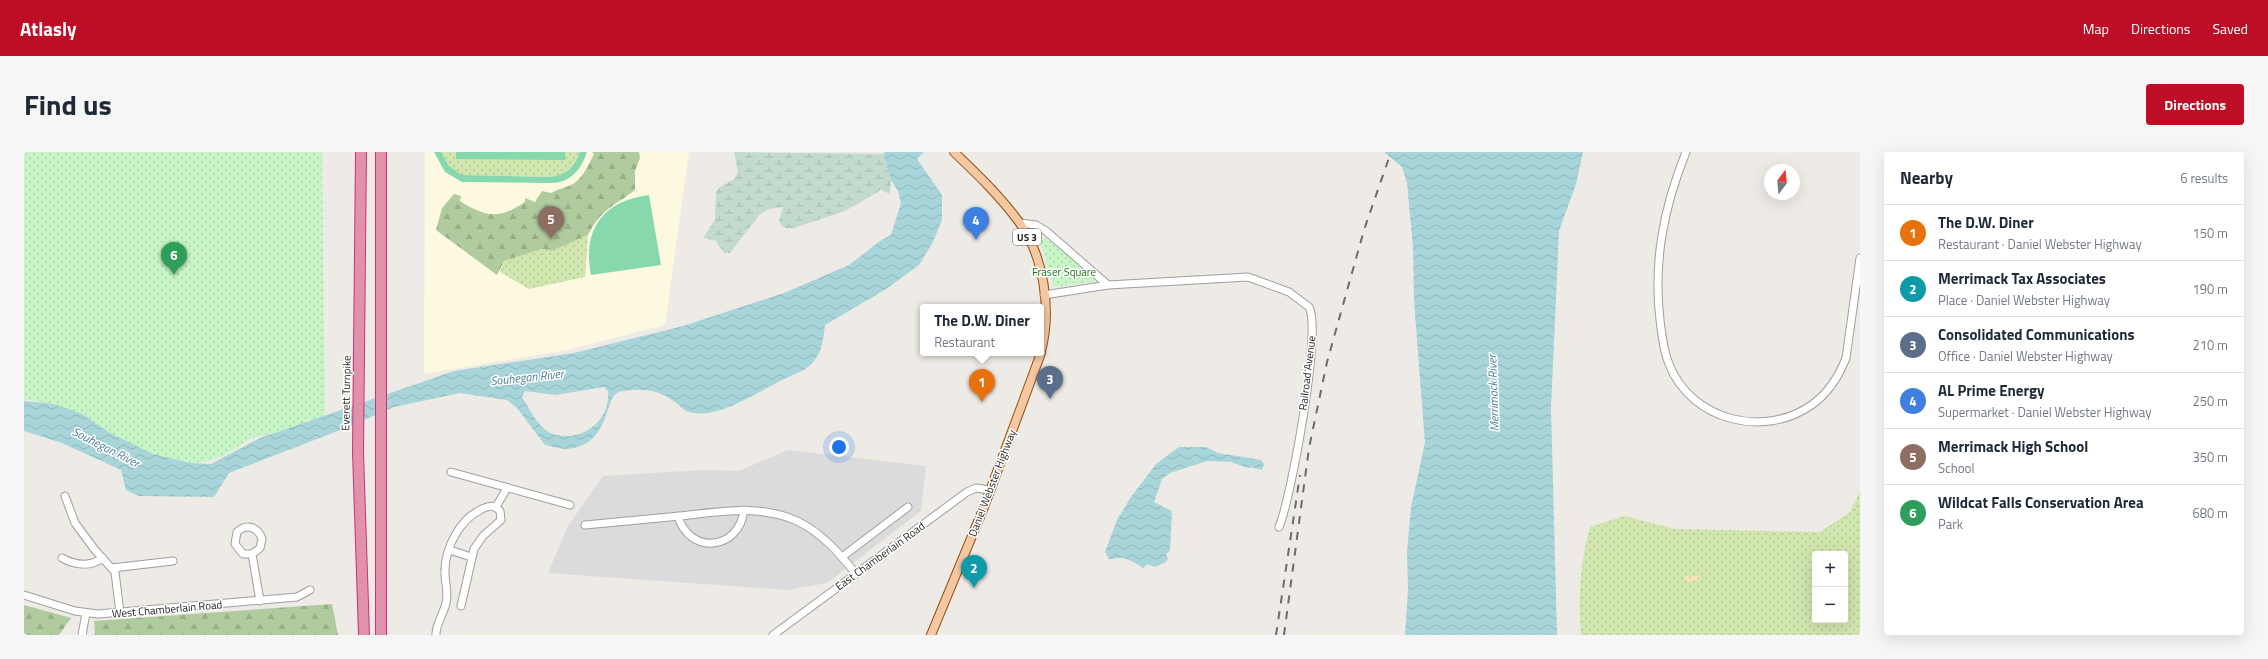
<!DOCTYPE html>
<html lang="en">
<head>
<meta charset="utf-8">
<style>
  body { margin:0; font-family:"Titillium Web",sans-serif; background:#f6f6f7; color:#1f2937 }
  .controls { position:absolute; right:12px; bottom:12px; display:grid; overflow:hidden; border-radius:4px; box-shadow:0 4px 16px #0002 }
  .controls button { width:36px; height:36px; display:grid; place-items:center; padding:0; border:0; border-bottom:1px solid #e0e1e3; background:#fff; color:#1f2937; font:20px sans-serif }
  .compass { position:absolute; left:1740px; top:12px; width:36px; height:36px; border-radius:50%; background:#fff; box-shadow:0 4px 16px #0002; rotate:16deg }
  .you { position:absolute; left:815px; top:295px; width:14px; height:14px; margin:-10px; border:3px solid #fff; border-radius:50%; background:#1a73e8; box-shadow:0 0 0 6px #1a73e833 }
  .badge { display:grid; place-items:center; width:26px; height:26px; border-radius:50%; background:#be0e26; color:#fff; font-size:13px; font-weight:700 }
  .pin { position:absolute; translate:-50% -33px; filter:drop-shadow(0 1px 2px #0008) }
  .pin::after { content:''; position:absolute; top:21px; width:14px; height:12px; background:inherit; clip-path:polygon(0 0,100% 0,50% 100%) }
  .popup { position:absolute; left:896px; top:152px; width:124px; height:52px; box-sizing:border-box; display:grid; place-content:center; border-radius:4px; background:#fff; filter:drop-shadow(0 1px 3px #0005); font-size:13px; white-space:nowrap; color:#747a83 }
  .popup b { font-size:15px; color:#1f2937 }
  .popup::after { content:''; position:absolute; left:50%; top:100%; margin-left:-8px; border:8px solid transparent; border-top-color:#fff }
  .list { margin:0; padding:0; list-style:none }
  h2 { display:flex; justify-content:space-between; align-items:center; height:52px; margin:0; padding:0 16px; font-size:17px }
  h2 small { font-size:13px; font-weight:400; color:#747a83 }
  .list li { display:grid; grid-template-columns:26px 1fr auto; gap:12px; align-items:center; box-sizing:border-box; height:56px; padding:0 16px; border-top:1px solid #e0e1e3 }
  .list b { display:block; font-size:15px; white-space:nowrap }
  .list p { margin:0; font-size:13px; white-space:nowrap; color:#747a83 }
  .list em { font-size:13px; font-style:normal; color:#747a83 }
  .map { position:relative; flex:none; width:1836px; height:483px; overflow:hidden; border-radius:4px }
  header { display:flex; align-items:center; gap:24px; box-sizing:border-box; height:56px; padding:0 20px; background:#be0e26; color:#fff }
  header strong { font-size:19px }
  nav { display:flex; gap:22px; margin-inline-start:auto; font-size:14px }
  .intro { display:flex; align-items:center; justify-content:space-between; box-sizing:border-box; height:96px; padding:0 24px }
  h1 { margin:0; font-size:28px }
  .button { padding:10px 18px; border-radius:4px; background:#be0e26; color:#fff; font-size:14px; font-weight:700 }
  main { display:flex; gap:24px; padding:0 24px }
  aside { flex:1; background:#fff; border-radius:4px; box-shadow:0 4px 16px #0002 }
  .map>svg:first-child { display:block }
  .residential { fill:#dcdbdb }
  .education { fill:#fdf9e0 }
  .grass { fill:url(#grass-dots); fill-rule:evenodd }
  .forest { fill:url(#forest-firs) }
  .wetland { fill:url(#wetland-marsh) }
  .sand { fill:url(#sand-dots) }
  .park { fill:url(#park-dots) }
  .pitch { fill:#88d8ae }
  .water { fill:url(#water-waves); fill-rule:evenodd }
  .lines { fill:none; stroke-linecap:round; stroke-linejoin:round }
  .minor-casing { stroke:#9f9f9f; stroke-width:9 }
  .major-casing { stroke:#8e500a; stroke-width:10 }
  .highway-casing { stroke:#ce307c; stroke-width:12 }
  .minor { stroke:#fff; stroke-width:7 }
  .major { stroke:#f5c7a3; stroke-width:8 }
  .highway { stroke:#e092ab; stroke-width:10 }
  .rail { stroke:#6c6c6c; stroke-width:2; stroke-dasharray:8 8; stroke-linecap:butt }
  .labels { text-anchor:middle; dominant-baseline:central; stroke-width:3; stroke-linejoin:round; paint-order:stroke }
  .shield { fill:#fff; stroke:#626262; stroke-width:1 }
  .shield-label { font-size:10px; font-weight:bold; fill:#1e1e1e }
  .park-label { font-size:11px; fill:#187513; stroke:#fff }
  .street-label { font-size:11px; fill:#1e1e1e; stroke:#fff }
  .water-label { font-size:12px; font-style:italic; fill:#4b7c98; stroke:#fff }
</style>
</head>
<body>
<header>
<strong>Atlasly</strong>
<nav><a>Map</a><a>Directions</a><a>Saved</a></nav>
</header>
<div class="intro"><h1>Find us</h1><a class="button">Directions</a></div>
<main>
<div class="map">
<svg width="1836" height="483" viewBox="0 0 1836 483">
  <defs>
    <pattern id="grass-dots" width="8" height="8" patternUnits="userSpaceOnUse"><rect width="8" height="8" fill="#d1e5ae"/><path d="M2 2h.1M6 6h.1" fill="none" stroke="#b3c495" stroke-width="1.8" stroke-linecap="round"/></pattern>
    <pattern id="forest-firs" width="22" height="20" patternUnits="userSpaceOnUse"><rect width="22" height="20" fill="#b0cb9d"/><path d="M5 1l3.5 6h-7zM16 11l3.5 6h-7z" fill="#97ae87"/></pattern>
    <pattern id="wetland-marsh" width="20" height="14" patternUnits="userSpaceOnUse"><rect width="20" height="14" fill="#c3dbcd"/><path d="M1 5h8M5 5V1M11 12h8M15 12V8" fill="none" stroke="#a7bcb0"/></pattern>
    <pattern id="sand-dots" width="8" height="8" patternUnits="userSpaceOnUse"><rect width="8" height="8" fill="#fae3b8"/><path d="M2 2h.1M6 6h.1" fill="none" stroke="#d6c29e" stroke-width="1.8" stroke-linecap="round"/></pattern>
    <pattern id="park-dots" width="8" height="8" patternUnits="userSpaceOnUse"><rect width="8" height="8" fill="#c8f5c5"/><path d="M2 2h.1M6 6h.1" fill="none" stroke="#abd2a9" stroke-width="1.8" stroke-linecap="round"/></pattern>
    <pattern id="water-waves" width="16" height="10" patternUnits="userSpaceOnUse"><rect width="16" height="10" fill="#a8d5d9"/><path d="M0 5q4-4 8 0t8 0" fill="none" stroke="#90b6ba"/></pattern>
  </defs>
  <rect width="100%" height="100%" fill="#eeeae5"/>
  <path class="residential" d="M764,298L902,314L897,359L803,431L763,438L524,421L544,374L579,324L679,318L715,319Z"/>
  <path class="education" d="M401,0H665L641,173L543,198L400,222Z"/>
  <g class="grass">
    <path d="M417,0H556C550,16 540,24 524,25L438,23L425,14Z"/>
    <path d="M564,83L561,125L505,137L476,120L480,109L518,97L528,99Z"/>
    <path d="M1836,340V483H1557C1554,447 1556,410 1566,375L1600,364L1651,377L1796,380L1826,360ZM1791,402H1821V468H1791Z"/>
  </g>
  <g class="forest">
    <path d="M568,0H615L616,6L611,19V38C589,55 578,56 564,83L528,99L518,97L480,109L473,123L412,78L418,56L430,42L437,44L436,49C462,65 474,68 501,50V46L511,50L518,39L527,41C534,37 540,36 547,33C558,28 565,12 570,2Z"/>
    <path d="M308,452L314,483H71L70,469Z"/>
    <path d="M0,453L47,466L35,483H0Z"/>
  </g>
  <path class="wetland" d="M710,0L859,2L867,28L866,42L857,38L821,59L770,76C762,77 759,76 755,69L759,55L745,57L736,62L706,101H700L692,89L679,86L691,68L692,40L695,36L710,27L714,21Z"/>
  <path class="sand" d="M1675,423L1676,427L1664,430L1661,427L1662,424L1667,425Z"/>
  <g class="park">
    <path d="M0,0H298L301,266L292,269L284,267L275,276L227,286L199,304L179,310L159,311L131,305L26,252L0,247Z"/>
    <path d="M1019,86H1022L1072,126L1071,129L1034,135L1029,133L1017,92Z"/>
  </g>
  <g class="pitch">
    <path d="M410,0H417L425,14L438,23L524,25C541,24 550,16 556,0H563C557,18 546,31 527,31L438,30L421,20Z"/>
    <path d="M432,0H541V8L432,7Z"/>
    <path d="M625,43L637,113L567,123C558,77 579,49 625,43Z"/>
  </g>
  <g class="water">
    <path d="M861,0H900L893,7L918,43V68L908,92L895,113L862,137L801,173C799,189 798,203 785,214C778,220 766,224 758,228C734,240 693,268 665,260C659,258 653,251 648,248C633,237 613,236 595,240C580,243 588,294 542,297C536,297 527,294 521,293L493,256L483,248L436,241L370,255L324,275L205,321L190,345L115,344L102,338L97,318L38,291L0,279V249L30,252L58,262L86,281L129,302L166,311L187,312L236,286L430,219L550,201L659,174L760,141L825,113L856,89L867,83L877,51L874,39L867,28L859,2ZM580,235L584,239C587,269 557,291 529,282C515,277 505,256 498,245L501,239L531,243Z"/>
    <path d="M1360,0H1559L1552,32L1535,79L1527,256L1533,483H1381L1384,439L1383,401L1387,355L1401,291L1390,149L1389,95L1383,31L1378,15Z"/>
    <path d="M1155,295H1182L1194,301L1237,308L1240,312L1238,318L1227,315L1224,316L1207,310L1183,309L1146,321L1138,327L1130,350L1148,359L1146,399L1142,402L1144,407L1142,410L1131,415L1123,412L1119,416C1113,412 1105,407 1098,406C1093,405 1090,408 1085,407L1081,400L1093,368L1107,345L1132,312Z"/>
  </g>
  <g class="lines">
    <defs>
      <g id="minor">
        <path d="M1662,0C1640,55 1629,109 1636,168C1638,183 1639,198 1645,212C1667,269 1741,287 1789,252C1805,240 1815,224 1822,206L1836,106"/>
        <path d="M996,71L1012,73L1022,79L1084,133L1224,125L1265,140L1285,155C1298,178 1267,347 1255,375"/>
        <path d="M1020,143L1084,133"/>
        <path d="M427,320L546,353"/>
        <path d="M41,344L51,371L71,398L91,420L96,461"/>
        <path d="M472,355L483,336"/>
        <path d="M654,364C665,403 715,399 720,358"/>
        <path d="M561,373C593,370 624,367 656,364C695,360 736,352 773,369C798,381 815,401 832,422"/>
        <path d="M426,398L447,405"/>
        <path d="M228,402H219L211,392L213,380C223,371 234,375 238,387L236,396L228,402L236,449"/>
        <path d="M818,405L884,355"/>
        <path d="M38,406C51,413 66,415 79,406"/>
        <path d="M88,416L149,409"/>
        <path d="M0,443L51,459L74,462L273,445L286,438"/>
        <path d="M58,483L62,461"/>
        <path d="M412,483C411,474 420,461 422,451C425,439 420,428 421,417C422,394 436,368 456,358C464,354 469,352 476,359L477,368L459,384L450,397L437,454"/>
        <path d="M749,483L943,340L952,336L966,338"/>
      </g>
      <g id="major">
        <path d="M930,0C953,22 976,44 995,70C1020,104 1028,158 1017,199"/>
        <path d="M907,483L960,355L1017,201"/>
      </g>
      <g id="highway">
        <path d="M337,0L334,300L340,483"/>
        <path d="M357,483V0"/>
      </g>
    </defs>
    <use href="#minor" class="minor-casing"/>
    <use href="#major" class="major-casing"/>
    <use href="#highway" class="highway-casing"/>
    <use href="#minor" class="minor"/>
    <use href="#major" class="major"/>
    <use href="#highway" class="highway"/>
    <g class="rail">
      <path d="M1252,483L1276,323"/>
      <path d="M1260,483L1285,296L1303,210L1340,78L1367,0"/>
    </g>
  </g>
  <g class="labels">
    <rect class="shield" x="989" y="77" width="28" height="16" rx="3"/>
    <g class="shield-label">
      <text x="1003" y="85">US 3</text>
    </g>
    <g class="park-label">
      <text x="1040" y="120">Fraser Square</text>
    </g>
    <g class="street-label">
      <text transform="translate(1283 221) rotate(-83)">Railroad Avenue</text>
      <text transform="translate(322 241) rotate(-89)">Everett Turnpike</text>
      <text transform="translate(968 331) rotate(-69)">Daniel Webster Highway</text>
      <text transform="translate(856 404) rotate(-36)">East Chamberlain Road</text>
      <text transform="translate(143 457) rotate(-5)">West Chamberlain Road</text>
    </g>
    <g class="water-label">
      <text transform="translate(503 225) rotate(-6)">Souhegan River</text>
      <text transform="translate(1469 241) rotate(-92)">Merrimack River</text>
      <text transform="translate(82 295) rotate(27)">Souhegan River</text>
    </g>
  </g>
</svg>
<div class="controls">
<button>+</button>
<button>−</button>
</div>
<svg class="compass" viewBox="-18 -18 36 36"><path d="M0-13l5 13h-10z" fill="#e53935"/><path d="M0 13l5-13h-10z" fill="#747a83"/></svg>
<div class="you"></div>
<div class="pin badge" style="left:958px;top:250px;background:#e8710a">1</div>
<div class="popup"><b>The D.W. Diner</b>Restaurant</div>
<div class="pin badge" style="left:950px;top:436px;background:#0f9aa8">2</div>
<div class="pin badge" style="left:1026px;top:247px;background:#5c6f8a">3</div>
<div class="pin badge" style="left:952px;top:88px;background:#3f7fe0">4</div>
<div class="pin badge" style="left:527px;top:87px;background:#8d6e63">5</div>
<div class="pin badge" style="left:150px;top:123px;background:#2e9e5b">6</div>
</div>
<aside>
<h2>Nearby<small>6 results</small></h2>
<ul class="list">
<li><span class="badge" style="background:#e8710a">1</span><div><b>The D.W. Diner</b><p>Restaurant · Daniel Webster Highway</p></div><em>150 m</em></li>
<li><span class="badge" style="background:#0f9aa8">2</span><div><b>Merrimack Tax Associates</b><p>Place · Daniel Webster Highway</p></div><em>190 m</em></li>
<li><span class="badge" style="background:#5c6f8a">3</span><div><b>Consolidated Communications</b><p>Office · Daniel Webster Highway</p></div><em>210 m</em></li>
<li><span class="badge" style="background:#3f7fe0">4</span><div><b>AL Prime Energy</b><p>Supermarket · Daniel Webster Highway</p></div><em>250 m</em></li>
<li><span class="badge" style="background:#8d6e63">5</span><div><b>Merrimack High School</b><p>School</p></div><em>350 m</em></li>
<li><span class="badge" style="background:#2e9e5b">6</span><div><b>Wildcat Falls Conservation Area</b><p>Park</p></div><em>680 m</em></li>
</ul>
</aside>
</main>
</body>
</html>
